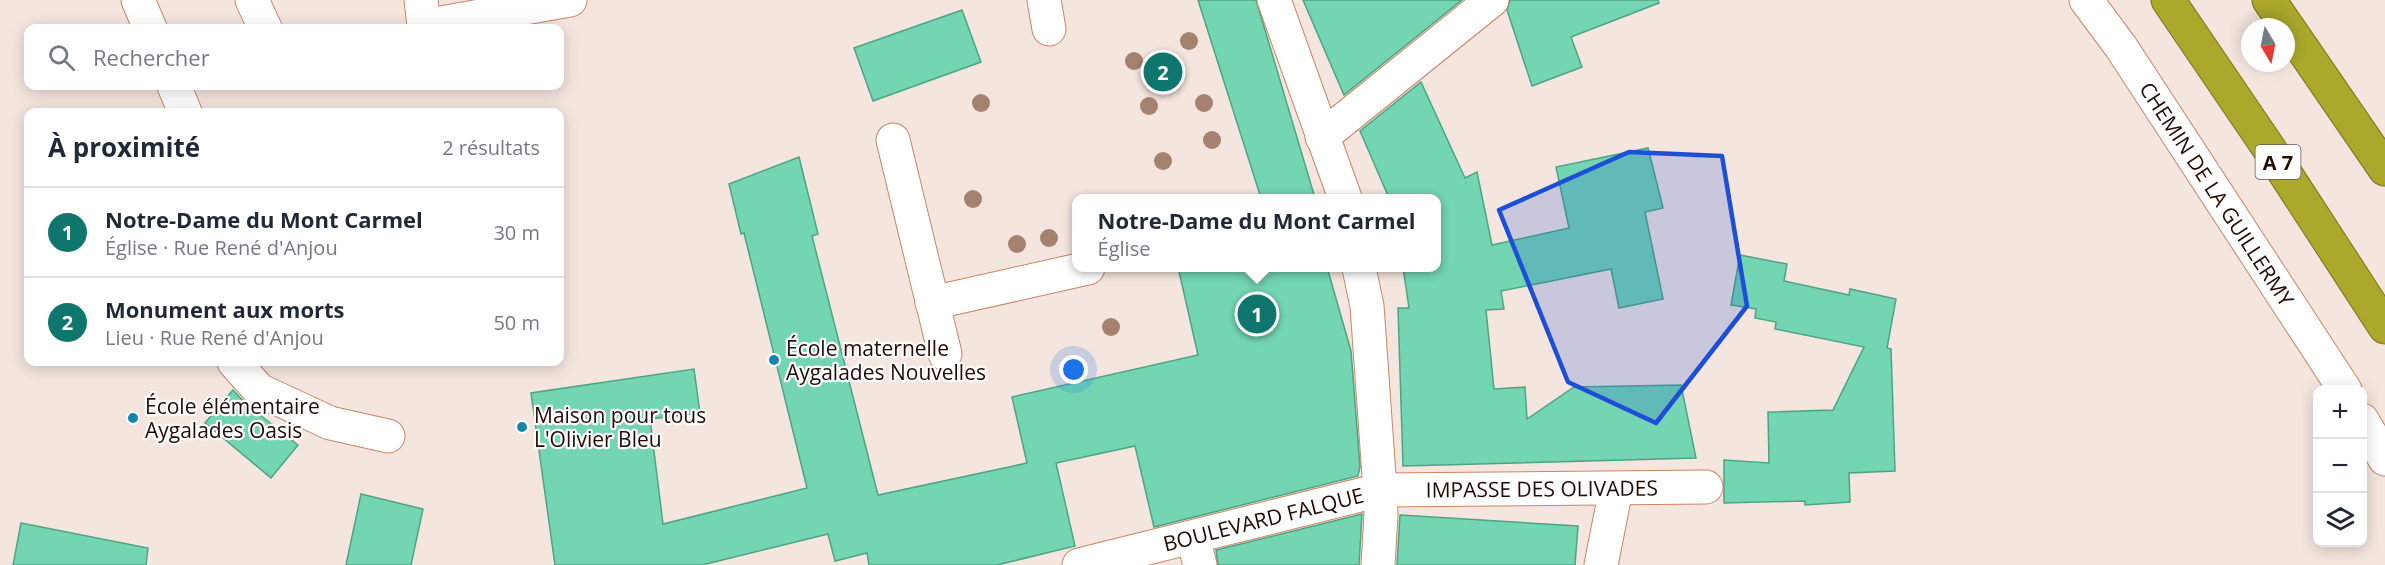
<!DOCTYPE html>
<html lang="fr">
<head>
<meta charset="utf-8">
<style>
  body { margin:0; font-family:"Open Sans",sans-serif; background:#f2f2f3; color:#1f2937 }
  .controls { position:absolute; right:18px; bottom:18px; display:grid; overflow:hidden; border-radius:12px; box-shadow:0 3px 15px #0003 }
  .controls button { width:54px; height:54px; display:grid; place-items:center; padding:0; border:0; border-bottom:2px solid #e0e1e3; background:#fff; color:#1f2937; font:30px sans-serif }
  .compass { position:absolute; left:2241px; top:18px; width:54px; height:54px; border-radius:50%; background:#fff; box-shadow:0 3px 15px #0003; rotate:170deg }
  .you { position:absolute; left:1074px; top:370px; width:21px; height:21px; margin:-15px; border:4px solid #fff; border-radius:50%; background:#1a73e8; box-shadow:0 0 0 9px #1a73e833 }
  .badge { display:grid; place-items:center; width:39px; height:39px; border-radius:50%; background:#0f766e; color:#fff; font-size:20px; font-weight:700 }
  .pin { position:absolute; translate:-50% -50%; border:3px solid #fff; box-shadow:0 2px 6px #0006 }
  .popup { position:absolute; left:1072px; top:194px; width:369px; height:78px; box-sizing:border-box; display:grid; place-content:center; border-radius:12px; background:#fff; filter:drop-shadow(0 2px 4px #0005); font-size:20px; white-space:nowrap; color:#747a83 }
  .popup b { font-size:22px; color:#1f2937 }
  .popup::after { content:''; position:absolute; left:50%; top:100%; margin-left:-12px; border:12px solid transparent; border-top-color:#fff }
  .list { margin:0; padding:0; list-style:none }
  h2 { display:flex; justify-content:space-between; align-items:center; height:78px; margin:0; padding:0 24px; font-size:26px }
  h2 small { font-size:20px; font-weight:400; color:#747a83 }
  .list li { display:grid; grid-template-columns:39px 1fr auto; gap:18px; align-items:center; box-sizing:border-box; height:90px; padding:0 24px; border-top:2px solid #e0e1e3 }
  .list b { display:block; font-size:22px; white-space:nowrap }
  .list p { margin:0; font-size:20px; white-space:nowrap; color:#747a83 }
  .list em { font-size:20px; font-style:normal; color:#747a83 }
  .icon { flex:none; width:33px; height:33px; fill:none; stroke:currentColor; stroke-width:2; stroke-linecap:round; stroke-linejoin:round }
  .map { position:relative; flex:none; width:2385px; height:565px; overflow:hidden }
  .search { position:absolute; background:#fff; box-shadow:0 3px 15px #0003; left:24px; top:24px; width:540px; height:66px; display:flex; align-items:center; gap:15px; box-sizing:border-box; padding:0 21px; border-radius:12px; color:#747a83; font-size:22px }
  .panel { position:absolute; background:#fff; box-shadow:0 3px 15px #0003; left:24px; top:108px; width:540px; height:258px; border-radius:12px }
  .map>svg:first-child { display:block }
  .building { fill:#73d5b1; stroke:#4da485; stroke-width:1.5 }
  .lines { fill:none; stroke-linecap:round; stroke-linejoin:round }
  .minor-casing { stroke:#ca8663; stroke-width:35 }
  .highway-casing { stroke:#7b711c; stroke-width:35 }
  .minor { stroke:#fff; stroke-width:33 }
  .highway { stroke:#aba82b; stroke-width:33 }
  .tree { fill:#a4826f }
  .marked { fill:#1d4ed8; fill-opacity:0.2; stroke:#1d4ed8; stroke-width:4.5; stroke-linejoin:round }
  .poi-dot { fill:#1485ac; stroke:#fff; stroke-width:2 }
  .labels { text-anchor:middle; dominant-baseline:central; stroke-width:4.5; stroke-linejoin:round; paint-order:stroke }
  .shield { fill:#fff; stroke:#65544d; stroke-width:1.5 }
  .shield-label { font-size:20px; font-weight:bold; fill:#230b01 }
  .street-label { font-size:21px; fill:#230b01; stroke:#fff }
  .poi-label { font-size:21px; fill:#230b01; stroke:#fff; text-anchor:start }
</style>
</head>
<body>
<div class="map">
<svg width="2385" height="565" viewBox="0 0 2385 565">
  <rect width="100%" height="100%" fill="#f4e5de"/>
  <g class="building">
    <path d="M1198,0H1256L1315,198H1261Z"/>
    <path d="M1303,0H1462L1344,95Z"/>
    <path d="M1510,0H1658L1659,3L1571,37L1582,67L1532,86L1507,10Z"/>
    <path d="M962,10L981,62L873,101L854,48Z"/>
    <path d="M1421,82L1465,178L1477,172L1492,245L1569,228L1556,167L1648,148L1663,208L1645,212L1663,299L1619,308L1611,269L1501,291L1504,309L1486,310L1494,389L1525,387L1527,419L1574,387L1681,385L1696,458L1403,466L1398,308H1409L1403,267H1437V198H1389L1360,131Z"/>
    <path d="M799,157L818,234L812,236L878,495L1027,463L1012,397L1198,355L1178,267H1327L1351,351L1360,467L1358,476L1154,527L1135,446L1056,463L1075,546L997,565H869L867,553L835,561L828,534L702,565H555L531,393L694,369L700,413L650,419L663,524L807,488L744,233L741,234L729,184Z"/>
    <path d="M1740,255L1787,264L1784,281L1849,295L1850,289L1896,299L1887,348L1891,349L1895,471L1849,473L1850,502L1805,505V501L1724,503V460L1769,463L1768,412L1833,410L1864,347L1775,329L1776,322L1755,318L1756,309L1731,305Z"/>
    <path d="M233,390L245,403L298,445L271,478L205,423Z"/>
    <path d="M361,494L423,509L411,565H346Z"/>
    <path d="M1362,514L1359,565H1218L1216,550Z"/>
    <path d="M1400,515L1578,526L1575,565H1397Z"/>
    <path d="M21,523L148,548L146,565H13Z"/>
  </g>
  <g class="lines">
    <defs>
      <g id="minor">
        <path d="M138,0L150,28"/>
        <path d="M252,0L265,28"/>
        <path d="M421,0L424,26L570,0"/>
        <path d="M1044,0L1049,29"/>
        <path d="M1274,0L1345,198"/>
        <path id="s1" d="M2086,0L2121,47L2345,390"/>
        <path d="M174,86L185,112"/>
        <path d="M1322,137L1492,0"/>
        <path d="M893,140L945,354"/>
        <path d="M1359,268L1367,306L1380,490L1381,515L1378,565"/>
        <path d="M932,303L1088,268"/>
        <path d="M234,362L259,390L330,423L388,436"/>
        <path d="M2362,420L2385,459"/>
        <path d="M1193,538L1200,565"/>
        <path id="s2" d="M1079,565L1380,490L1706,487"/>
        <path d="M1601,565L1616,489"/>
      </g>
      <g id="highway">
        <path d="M2168,0L2268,147L2385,327"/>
        <path d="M2269,0L2385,169"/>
      </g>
    </defs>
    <use href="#minor" class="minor-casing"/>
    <use href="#highway" class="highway-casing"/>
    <use href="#minor" class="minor"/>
    <use href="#highway" class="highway"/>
  </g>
  <g class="tree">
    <circle cx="1189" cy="41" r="9"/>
    <circle cx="1134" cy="61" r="9"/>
    <circle cx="981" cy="103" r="9"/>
    <circle cx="1204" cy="103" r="9"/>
    <circle cx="1149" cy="106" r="9"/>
    <circle cx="1212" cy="140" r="9"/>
    <circle cx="1163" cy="161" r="9"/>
    <circle cx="973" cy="199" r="9"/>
    <circle cx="1049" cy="238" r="9"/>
    <circle cx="1017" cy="244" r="9"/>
    <circle cx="1111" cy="327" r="9"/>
  </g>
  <path class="marked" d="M1629,152L1722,156L1747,306L1656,423L1568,382L1499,210Z"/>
  <g class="poi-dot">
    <circle cx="774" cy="360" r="6"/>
    <circle cx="133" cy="418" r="6"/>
    <circle cx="522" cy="427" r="6"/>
  </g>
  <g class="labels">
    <rect class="shield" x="2255.5" y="145" width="45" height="34" rx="4.5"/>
    <g class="shield-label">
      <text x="2278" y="162">A 7</text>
    </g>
    <g class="street-label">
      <text stroke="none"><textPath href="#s1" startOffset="234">CHEMIN DE LA GUILLERMY</textPath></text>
      <text stroke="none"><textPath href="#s2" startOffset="472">IMPASSE DES OLIVADES</textPath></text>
      <text stroke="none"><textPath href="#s2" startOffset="190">BOULEVARD FALQUE</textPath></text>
    </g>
    <g class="poi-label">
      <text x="786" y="348">École maternelle<tspan x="786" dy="24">Aygalades Nouvelles</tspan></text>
      <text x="145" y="406">École élémentaire<tspan x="145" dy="24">Aygalades Oasis</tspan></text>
      <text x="534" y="415">Maison pour tous<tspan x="534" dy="24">L'Olivier Bleu</tspan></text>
    </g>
  </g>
</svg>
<div class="controls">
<button>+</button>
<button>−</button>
<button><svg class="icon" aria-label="layers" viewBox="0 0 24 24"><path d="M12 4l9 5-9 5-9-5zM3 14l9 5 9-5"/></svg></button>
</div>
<svg class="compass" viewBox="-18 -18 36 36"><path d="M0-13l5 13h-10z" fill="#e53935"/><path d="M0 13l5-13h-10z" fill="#747a83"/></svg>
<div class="you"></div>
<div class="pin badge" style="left:1257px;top:314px">1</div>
<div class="popup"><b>Notre-Dame du Mont Carmel</b>Église</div>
<div class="pin badge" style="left:1163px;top:72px">2</div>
<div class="search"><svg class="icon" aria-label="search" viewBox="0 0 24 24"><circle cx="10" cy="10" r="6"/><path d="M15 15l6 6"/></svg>Rechercher</div>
<section class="panel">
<h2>À proximité<small>2 résultats</small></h2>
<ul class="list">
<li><span class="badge">1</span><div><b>Notre-Dame du Mont Carmel</b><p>Église · Rue René d'Anjou</p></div><em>30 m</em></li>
<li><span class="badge">2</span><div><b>Monument aux morts</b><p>Lieu · Rue René d'Anjou</p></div><em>50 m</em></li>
</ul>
</section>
</div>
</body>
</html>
